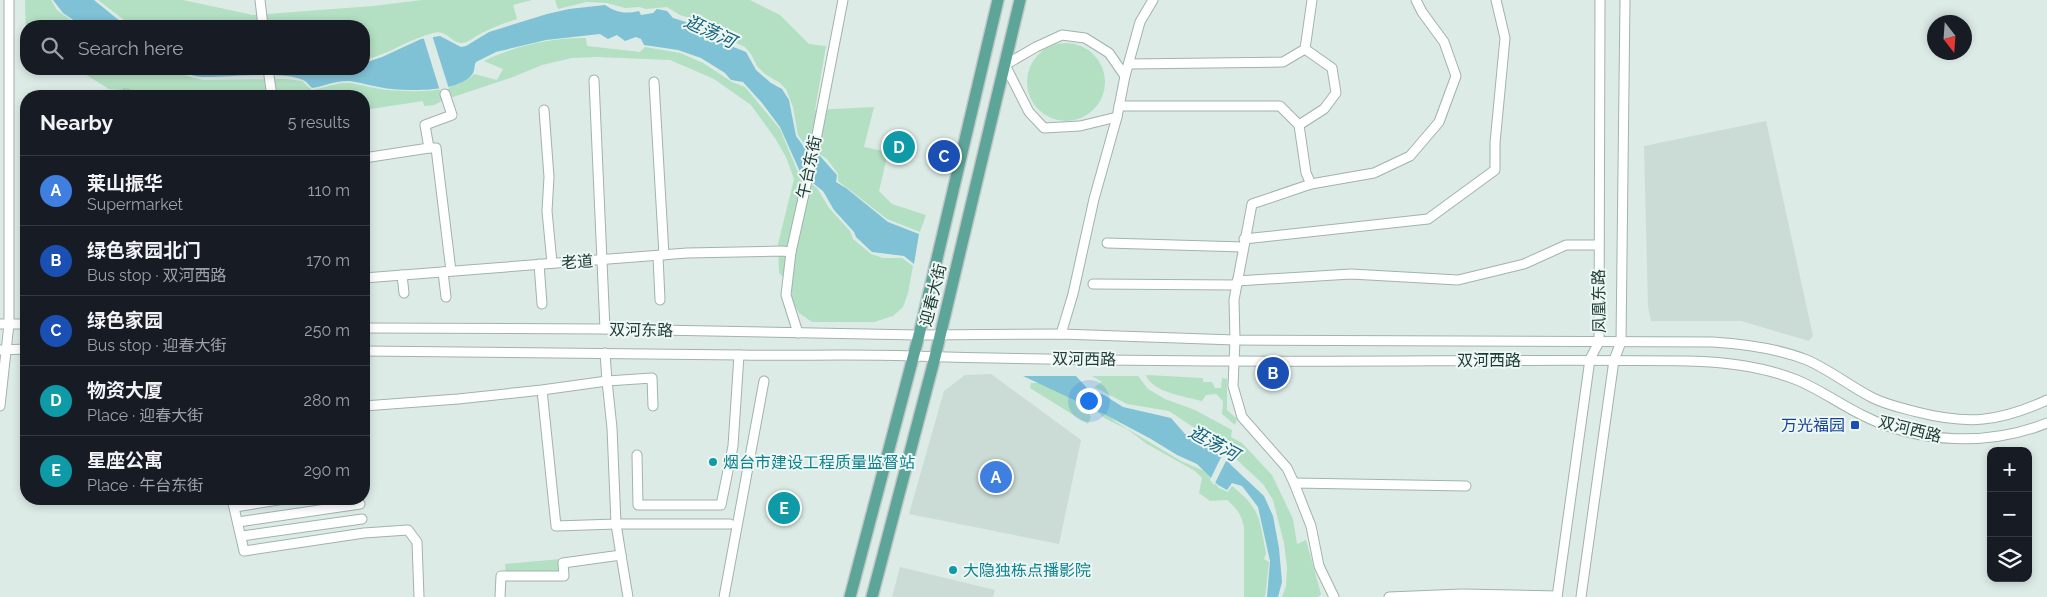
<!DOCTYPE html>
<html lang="en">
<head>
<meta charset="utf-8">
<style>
  body { margin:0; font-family:Raleway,"Noto Sans SC",sans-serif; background:#20242c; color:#f1f3f6 }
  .controls { position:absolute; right:15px; bottom:15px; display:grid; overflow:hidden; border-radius:10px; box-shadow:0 2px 8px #0003 }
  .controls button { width:45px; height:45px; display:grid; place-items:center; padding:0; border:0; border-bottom:1px solid #363941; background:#171b24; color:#f1f3f6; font:25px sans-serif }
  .compass { position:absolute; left:1927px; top:15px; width:45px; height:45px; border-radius:50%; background:#171b24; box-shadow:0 2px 8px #0003; rotate:163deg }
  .you { position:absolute; left:1088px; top:400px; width:18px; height:18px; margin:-12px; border:4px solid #fff; border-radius:50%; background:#1a73e8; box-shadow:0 0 0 8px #1a73e833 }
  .badge { display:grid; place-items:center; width:32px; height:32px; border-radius:50%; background:#7c3aed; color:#fff; font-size:16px; font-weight:700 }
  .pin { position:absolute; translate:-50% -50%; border:2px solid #fff; box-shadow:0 1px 5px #0006 }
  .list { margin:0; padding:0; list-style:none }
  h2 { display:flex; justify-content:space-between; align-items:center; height:65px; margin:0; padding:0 20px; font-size:21px }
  h2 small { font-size:16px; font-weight:400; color:#9ea1a6 }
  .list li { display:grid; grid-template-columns:32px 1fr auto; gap:15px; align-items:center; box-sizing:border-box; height:70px; padding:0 20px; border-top:1px solid #363941 }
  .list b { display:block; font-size:19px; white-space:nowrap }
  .list p { margin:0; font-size:16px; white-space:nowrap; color:#9ea1a6 }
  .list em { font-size:16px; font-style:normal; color:#9ea1a6 }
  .icon { flex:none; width:28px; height:28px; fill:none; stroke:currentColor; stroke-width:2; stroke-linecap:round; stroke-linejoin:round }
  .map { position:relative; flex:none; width:2047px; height:597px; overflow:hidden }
  .search { position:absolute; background:#171b24; box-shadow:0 2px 8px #0003; left:20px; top:20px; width:350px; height:55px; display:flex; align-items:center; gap:12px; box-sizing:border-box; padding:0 18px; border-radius:20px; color:#9ea1a6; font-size:19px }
  .panel { position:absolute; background:#171b24; box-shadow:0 2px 8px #0003; left:20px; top:90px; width:350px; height:415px; border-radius:20px }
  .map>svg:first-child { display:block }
  .built { fill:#cbdbd5 }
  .green { fill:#b3dfc2 }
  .water { fill:#7fc2d6 }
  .pier { fill:#ddebe6 }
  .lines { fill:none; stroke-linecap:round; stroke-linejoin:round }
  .minor-casing { stroke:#a0b3ae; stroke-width:11 }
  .major-casing { stroke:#c0c8c7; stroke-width:14 }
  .minor { stroke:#fff; stroke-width:9 }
  .major { stroke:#5da598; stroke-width:11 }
  .transit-dot { fill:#1a4fb4; stroke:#eef7f3; stroke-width:2 }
  .culture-dot { fill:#0f9aa8; stroke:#eef7f3; stroke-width:2 }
  .labels { text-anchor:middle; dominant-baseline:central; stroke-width:4; stroke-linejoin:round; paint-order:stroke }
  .street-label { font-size:16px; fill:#1d3b36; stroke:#eef7f3 }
  .transit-label { font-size:16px; fill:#164399; stroke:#eef7f3; text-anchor:end }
  .culture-label { font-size:16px; fill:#0d838f; stroke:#eef7f3; text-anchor:start }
  .water-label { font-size:18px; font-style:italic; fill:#13637c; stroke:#eef7f3 }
</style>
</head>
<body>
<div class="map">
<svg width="2047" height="597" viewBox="0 0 2047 597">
  <rect width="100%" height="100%" fill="#ddebe6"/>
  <g class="built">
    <path d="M1766,121L1813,336L1809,341L1741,321H1651L1648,307L1644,146Z"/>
    <path d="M991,374L1081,440L1059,544L909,514L944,391L965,375Z"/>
    <path d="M900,567L995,590L993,597H892Z"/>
  </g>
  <g class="green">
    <path d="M25,0H51L57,10L79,26H26V36Z"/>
    <path d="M98,0H183L253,15L373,6L422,0H532L513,5L517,19C502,24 488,29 475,37C470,40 466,43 461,43C450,42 447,29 433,33C409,39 389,54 365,60L364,26H132Z"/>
    <path d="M555,0H750L780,15L809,44L826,46L815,110L874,107L864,147L888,152L879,191L892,204L926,215L920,232L887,219L838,181V174L827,159L805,145L798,135L793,107L786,89L780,83L765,74L757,66L751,54L745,47L727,39L723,35L707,33L690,18L680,15L667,7L646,9L639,7L625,8L607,3L586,2L558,9Z"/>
    <path d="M586,38L587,46L640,52L645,47L680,53L703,63L732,82L745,87L780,129L799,175L817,188L829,208L850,231L853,239L871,254L883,258H902L913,266L908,293L903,307L893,316L874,322H812L799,313L792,300V285L779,273L778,244L794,179L786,157L775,138L751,105L714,79L670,60L598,57L572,58L542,65L513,77L444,100L434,105L424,106L423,101L364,110V96H133L120,90L109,89L77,69H162L203,80L286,79L302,81L312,90C324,88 337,82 350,83C363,85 375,89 388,90C416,92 453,94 474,74L497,80L503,69L484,61C514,46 553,37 586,38Z"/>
    <circle cx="1066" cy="82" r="39"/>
    <path d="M1146,375L1203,378V382H1212L1215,388H1221L1222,378L1227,379V410L1237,419L1235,425L1222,414L1223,401L1216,394L1206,395L1202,401C1187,397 1151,392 1146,375Z"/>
    <path d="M1092,376H1138L1148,389L1165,399L1195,410L1232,430L1231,437L1242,443L1272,475L1293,519L1297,544L1306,540L1321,594L1318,597H1282L1286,586L1287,567L1284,543L1273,500L1263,484L1223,447L1169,411L1127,404L1094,387L1102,382Z"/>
    <path d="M1031,383H1045L1092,402L1116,422L1181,461L1204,471L1219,488L1228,492L1232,486C1261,509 1259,518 1266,553L1264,559L1269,562L1265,597H1244V528C1242,515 1237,509 1227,500L1210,501L1199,493L1202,478L1195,471L1147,444L1127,429L1106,419L1090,406L1085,408L1091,417L1088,424L1030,388Z"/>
    <path d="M560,559L561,571L506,576L505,564Z"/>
  </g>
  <g class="water">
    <path d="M53,0H94L126,26H82L63,13Z"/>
    <path d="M605,5C617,13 625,14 639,11L641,15L653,13L657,9L667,11L673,18L699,26L705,41L721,37L726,44L746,52L756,70L771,83L782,89L789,100L796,136L804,147L820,156L837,175L836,182L846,188L888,222L919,234L914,264L904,256L872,252L856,237L854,232L834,210L823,191L801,174L780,127L762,103L743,82L731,80L725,73L701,58L678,50L644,45L641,39L636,37L625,41L617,35L608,39L600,34L546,40L496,52L476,62C474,65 475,70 473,73C462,92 412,91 392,89C378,88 364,83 350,81C337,80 325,86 312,88C309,85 306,81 303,80C283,70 227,78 203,77C193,77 183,72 173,69H364V63L382,57L421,39L440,36L461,47L466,46L489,32L547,14L569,9Z"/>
    <path d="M1023,376H1076L1087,388L1104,395L1123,407L1171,418L1185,434L1220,451L1231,465L1264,496L1273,516L1279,548L1282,582L1278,597H1267L1270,561L1258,507L1242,486L1232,483L1227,490L1218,485L1197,464L1177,455L1151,439L1104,414Z"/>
  </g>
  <g class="pier">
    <path d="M432,35L449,89L440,91L423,36Z"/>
    <path d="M1224,451L1228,457L1214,485L1210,480Z"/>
  </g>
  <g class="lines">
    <defs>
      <g id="minor">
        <path d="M260,0L263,26"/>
        <path d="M1129,64L1283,62L1305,49L1312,0"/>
        <path d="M268,69L272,96"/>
        <path d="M594,80L605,329"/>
        <path d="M654,82L664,255"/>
        <path d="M126,94L127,96"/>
        <path d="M1119,106H1280L1299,125L1306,173L1311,184L1252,204L1234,300L1235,340L1233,386L1242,417L1287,468L1294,483L1311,526L1319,566L1334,597"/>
        <path d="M544,110L549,177L547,211L552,263"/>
        <path d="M1117,117L1080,126L1044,128L1029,112L1005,65L1036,47L1062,35L1085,38L1109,53L1125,76"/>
        <path d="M1299,125L1324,109L1336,93L1332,68L1305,49"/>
        <path d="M429,148H436L451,271"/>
        <path d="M364,158L429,148L425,125L452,115L445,94"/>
        <path d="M1311,184L1374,173L1410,156L1439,122L1456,76L1444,42L1422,12L1416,0"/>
        <path d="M1244,239L1428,219L1495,170V143L1505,38L1496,0"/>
        <path d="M1107,243L1243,247"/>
        <path d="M658,256L660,300"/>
        <path d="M539,264L542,304"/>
        <path d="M443,272L446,297"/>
        <path d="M402,275L404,293"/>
        <path d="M364,278L687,253L782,251L791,252"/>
        <path d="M1237,281L1351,274L1458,280L1524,264L1566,245H1598"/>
        <path d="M1093,284L1236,285"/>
        <path d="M0,324H26"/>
        <path d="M364,328L605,329L919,335L1061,334L1235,340L1713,342C1744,344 1777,348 1807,360C1830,370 1851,387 1873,398C1887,405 1902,408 1917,412C1968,425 1999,422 2047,400"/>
        <path d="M798,333L786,295L791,252L815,145L843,0"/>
        <path d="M1061,334L1073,294L1094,199L1117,117L1125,76L1140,22L1153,0"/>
        <path d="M0,350L26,349"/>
        <path d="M364,351C489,352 614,354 740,355C797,356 854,354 911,356C1019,359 1127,361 1235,361C1386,362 1537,359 1688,361C1726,362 1762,366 1797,380C1821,390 1841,405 1864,416C1920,444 1990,446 2047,423"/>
        <path d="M605,353L607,381L652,378L653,406"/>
        <path d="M0,406L9,324V0"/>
        <path d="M364,406L458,399L542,390L556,526L616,524L612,428L607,381L542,390"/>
        <path d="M637,455L638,505H721L733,446L739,355"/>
        <path d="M1294,483L1466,486"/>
        <path d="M232,499L244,551L364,533L408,530L417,542L419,597"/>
        <path d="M235,507L284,499"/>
        <path d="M238,522L360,504"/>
        <path d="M242,536L362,519"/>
        <path d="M621,555L616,524H730"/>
        <path d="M500,597L501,576H564L563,563L621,555L628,597"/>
        <path d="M724,597L764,381"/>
        <path d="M1389,597L1462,594L1557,596"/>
        <path d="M1557,597L1590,359L1599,342L1600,0"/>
        <path d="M1581,597L1614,360L1621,342L1625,0"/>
      </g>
      <g id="major">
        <path d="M850,597L919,335L998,0"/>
        <path d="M872,597L935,357L1020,0"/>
      </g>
    </defs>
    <use href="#minor" class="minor-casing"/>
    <use href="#major" class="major-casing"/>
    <use href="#minor" class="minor"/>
    <use href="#major" class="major"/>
  </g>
  <rect class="transit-dot" x="1850" y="420" width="10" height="10" rx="2.5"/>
  <g class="culture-dot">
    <circle cx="713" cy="462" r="5"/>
    <circle cx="953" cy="570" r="5"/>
  </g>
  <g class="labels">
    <g class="street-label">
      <text transform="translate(809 167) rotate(-78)">午台东街</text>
      <text transform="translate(577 262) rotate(-4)">老道</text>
      <text transform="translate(933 295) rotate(-76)">迎春大街</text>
      <text transform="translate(1599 301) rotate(-91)">凤凰东路</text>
      <text transform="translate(641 330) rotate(1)">双河东路</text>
      <text transform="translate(1084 359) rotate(1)">双河西路</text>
      <text x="1489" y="360">双河西路</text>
      <text transform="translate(1910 429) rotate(14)">双河西路</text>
    </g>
    <g class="transit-label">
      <text x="1845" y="425">万光福园</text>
    </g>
    <g class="culture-label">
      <text x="723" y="462">烟台市建设工程质量监督站</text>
      <text x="963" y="570">大隐独栋点播影院</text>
    </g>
    <g class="water-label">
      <text transform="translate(710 31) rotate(25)">逛荡河</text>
      <text transform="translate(1214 443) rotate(29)">逛荡河</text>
    </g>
  </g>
</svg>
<div class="controls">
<button>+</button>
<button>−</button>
<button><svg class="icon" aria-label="layers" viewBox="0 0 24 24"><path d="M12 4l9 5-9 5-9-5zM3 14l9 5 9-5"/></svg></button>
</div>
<svg class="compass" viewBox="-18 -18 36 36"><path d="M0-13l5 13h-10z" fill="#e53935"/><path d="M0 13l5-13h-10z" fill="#9ea1a6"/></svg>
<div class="you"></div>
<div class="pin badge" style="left:996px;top:477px;background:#3f7fe0">A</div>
<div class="pin badge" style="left:1273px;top:373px;background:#1a4fb4">B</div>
<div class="pin badge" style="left:944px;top:156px;background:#1a4fb4">C</div>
<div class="pin badge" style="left:899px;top:147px;background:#0f9aa8">D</div>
<div class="pin badge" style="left:784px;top:508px;background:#0f9aa8">E</div>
<div class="search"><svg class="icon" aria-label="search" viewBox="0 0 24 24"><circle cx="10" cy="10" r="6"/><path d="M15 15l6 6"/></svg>Search here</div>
<section class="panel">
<h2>Nearby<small>5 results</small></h2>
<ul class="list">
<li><span class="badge" style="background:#3f7fe0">A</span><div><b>莱山振华</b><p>Supermarket</p></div><em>110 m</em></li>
<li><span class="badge" style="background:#1a4fb4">B</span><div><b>绿色家园北门</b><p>Bus stop · 双河西路</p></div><em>170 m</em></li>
<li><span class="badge" style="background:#1a4fb4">C</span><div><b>绿色家园</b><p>Bus stop · 迎春大街</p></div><em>250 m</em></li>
<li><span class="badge" style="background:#0f9aa8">D</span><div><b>物资大厦</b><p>Place · 迎春大街</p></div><em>280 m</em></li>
<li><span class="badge" style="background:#0f9aa8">E</span><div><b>星座公寓</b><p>Place · 午台东街</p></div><em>290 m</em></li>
</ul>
</section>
</div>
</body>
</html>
